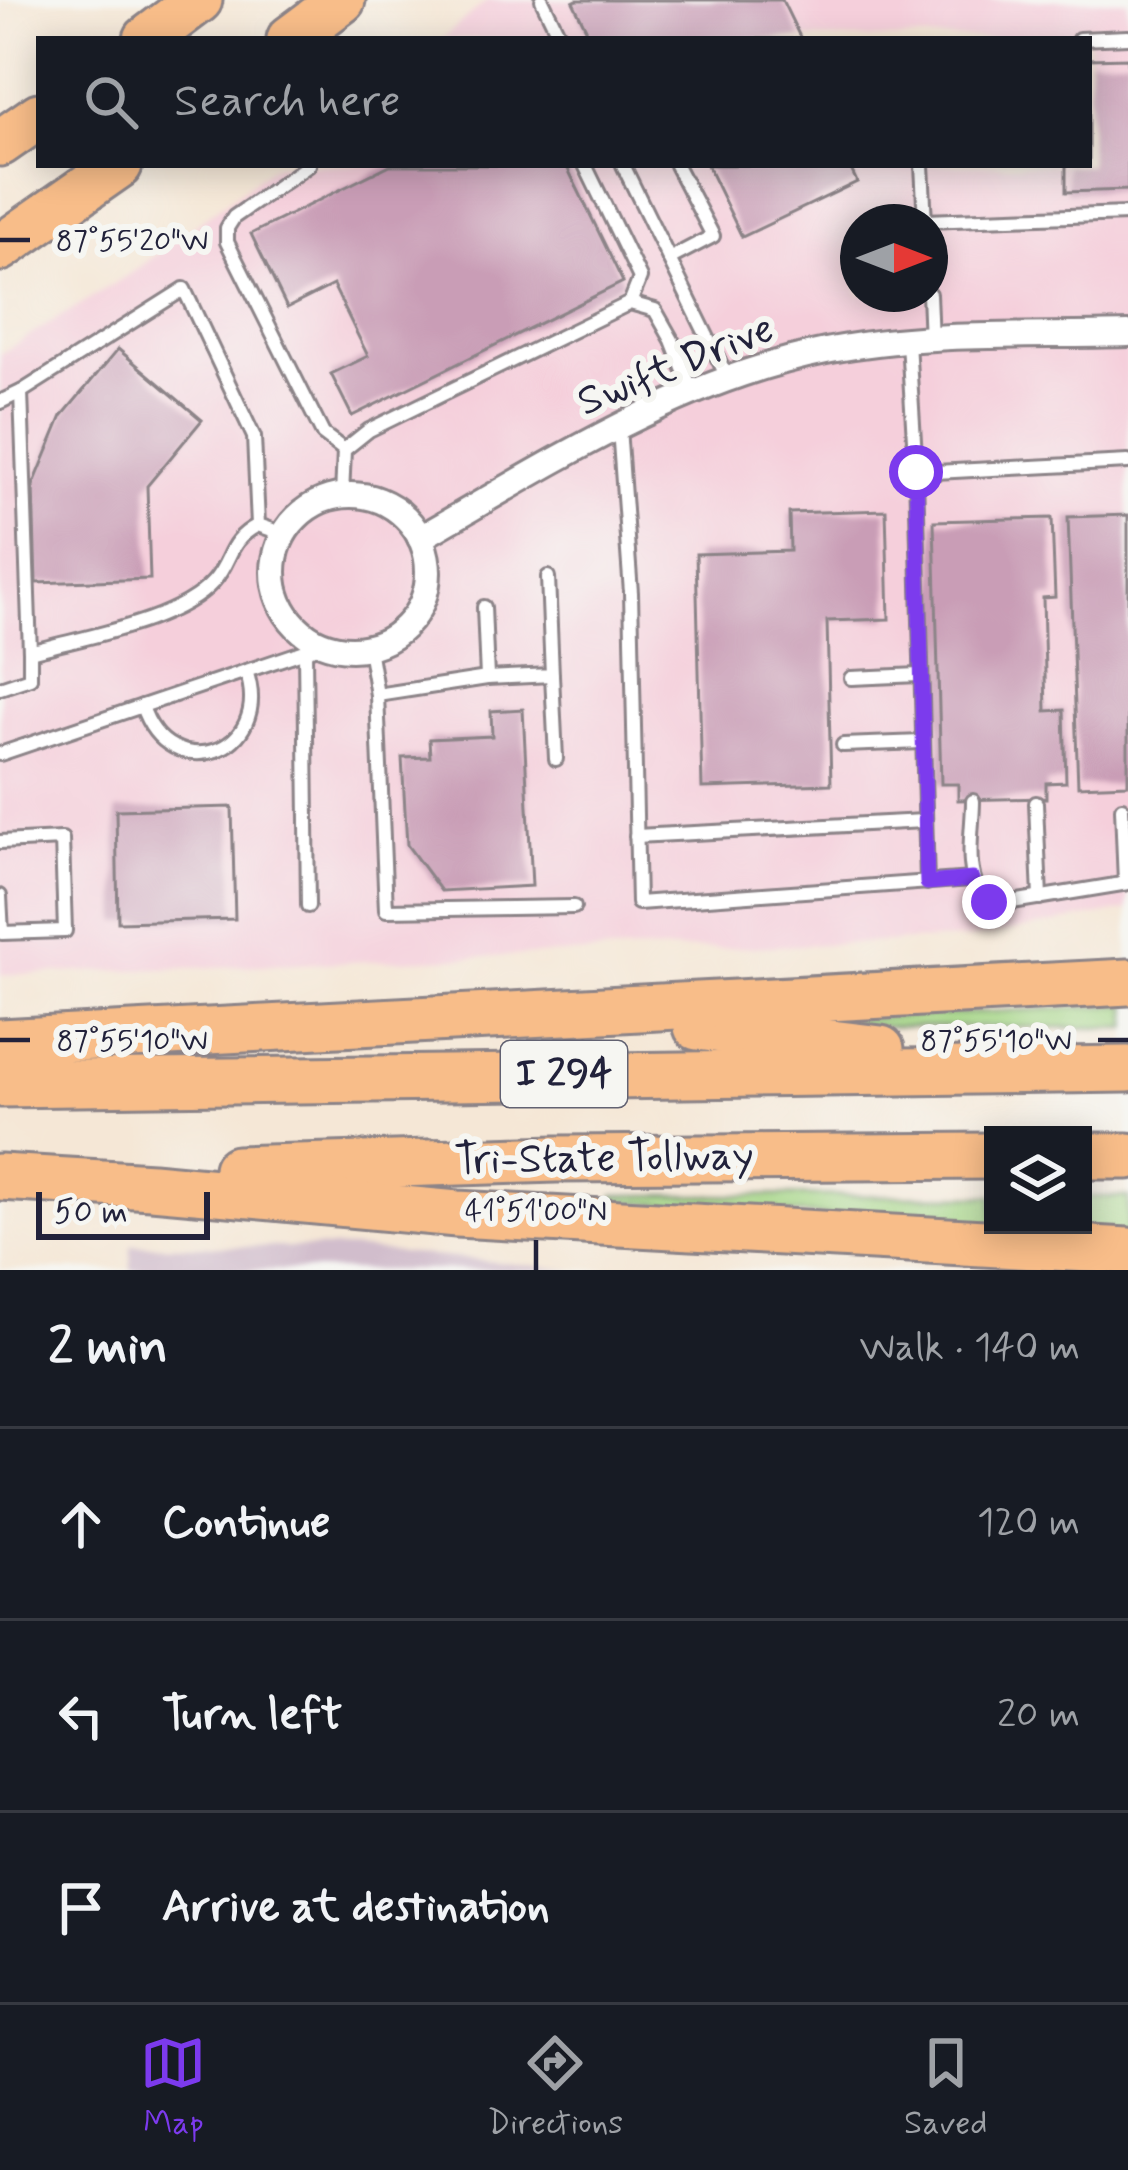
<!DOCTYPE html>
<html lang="en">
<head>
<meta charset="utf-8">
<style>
  body { margin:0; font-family:Mynerve,sans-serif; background:#20242c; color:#f1f3f6 }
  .controls { position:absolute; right:36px; bottom:36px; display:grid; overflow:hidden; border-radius:0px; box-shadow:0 6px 30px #0003 }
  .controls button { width:108px; height:108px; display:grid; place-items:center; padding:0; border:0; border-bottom:3px solid #363941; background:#171b24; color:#f1f3f6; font:60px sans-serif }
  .compass { position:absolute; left:840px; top:204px; width:108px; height:108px; border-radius:50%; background:#171b24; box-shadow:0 6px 30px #0003; rotate:90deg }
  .scale { position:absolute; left:36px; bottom:30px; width:174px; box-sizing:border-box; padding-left:12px; border:6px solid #22223b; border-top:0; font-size:33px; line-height:42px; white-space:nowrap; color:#22223b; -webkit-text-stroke:9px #f6f6f2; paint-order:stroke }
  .stop { position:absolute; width:36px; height:36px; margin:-27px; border:9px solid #7c3aed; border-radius:50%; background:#fff }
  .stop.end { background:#7c3aed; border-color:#fff; box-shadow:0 3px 12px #0008 }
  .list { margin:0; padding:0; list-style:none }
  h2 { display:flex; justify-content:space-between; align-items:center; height:156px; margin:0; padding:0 48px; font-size:51px }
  h2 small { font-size:39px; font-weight:400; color:#9ea1a6 }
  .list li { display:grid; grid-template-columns:78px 1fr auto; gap:36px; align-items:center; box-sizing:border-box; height:192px; padding:0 48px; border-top:3px solid #363941 }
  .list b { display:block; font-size:45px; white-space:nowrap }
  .list em { font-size:39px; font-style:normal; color:#9ea1a6 }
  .icon { flex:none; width:66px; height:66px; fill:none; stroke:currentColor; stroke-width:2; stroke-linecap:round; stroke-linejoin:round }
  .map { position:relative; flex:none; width:1128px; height:1270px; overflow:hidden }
  .search { position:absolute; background:#171b24; box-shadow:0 6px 30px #0003; left:36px; right:36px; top:36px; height:132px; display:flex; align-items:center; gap:30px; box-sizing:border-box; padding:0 42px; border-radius:0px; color:#9ea1a6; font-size:45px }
  .sheet { height:732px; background:#171b24 }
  nav { display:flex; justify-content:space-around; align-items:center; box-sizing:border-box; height:168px; border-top:3px solid #363941; background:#171b24; font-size:33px; color:#9ea1a6 }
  nav a { display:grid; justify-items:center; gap:6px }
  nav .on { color:#7c3aed }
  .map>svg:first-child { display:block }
  .built { fill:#f5cfdb; fill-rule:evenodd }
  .industrial { fill:#d1bdcc }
  .grass { fill:#a3d483; stroke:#627b5f; stroke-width:3 }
  .building { fill:#c99db6 }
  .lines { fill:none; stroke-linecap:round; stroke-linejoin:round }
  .lane-casing { stroke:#8c8488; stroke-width:18 }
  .street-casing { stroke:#8c8488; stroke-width:30 }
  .highway-casing { stroke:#8c8488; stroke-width:51 }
  .lane { stroke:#fff; stroke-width:12 }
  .street { stroke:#fff; stroke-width:24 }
  .highway { stroke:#f8bd89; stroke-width:45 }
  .route { stroke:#7c3aed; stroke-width:15 }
  .ticks { fill:none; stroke:#22223b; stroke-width:4.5 }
  .labels { text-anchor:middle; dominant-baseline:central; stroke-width:12; stroke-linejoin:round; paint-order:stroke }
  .shield { fill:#f6f6f2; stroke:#626272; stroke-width:3 }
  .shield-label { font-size:39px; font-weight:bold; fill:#22223b }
  .street-label { font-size:42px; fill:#22223b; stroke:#f6f6f2 }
  .ticks-label { font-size:30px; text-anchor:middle; fill:#22223b; stroke:#f6f6f2; stroke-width:12; stroke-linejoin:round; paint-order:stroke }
</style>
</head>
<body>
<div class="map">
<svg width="1128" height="1270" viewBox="0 0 1128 1270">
  <rect width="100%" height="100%" fill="#f6f6f2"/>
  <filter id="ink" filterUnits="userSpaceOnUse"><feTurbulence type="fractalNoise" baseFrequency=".00833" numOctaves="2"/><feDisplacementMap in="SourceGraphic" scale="24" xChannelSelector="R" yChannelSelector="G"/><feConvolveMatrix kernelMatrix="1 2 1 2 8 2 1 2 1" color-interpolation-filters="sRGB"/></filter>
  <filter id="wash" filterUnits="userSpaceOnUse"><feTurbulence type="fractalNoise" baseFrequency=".004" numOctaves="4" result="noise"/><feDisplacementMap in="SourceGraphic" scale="48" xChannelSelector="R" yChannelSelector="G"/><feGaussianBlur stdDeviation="2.7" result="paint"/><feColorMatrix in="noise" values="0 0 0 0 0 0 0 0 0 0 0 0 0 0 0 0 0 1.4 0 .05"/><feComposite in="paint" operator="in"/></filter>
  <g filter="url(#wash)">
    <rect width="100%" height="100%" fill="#f5e7d6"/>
    <path class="built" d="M488,0H1128V910L966,939L0,975V354L136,270L275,165H1089V39H442ZM858,222H930V294H858Z"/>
    <path class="industrial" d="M131,1245L351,1248L575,1270H131Z"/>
    <g class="grass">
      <path d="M1128,1005V1028L807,1026V1021Z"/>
      <path d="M614,1195L993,1196V1225H1083V1197H1128V1237L613,1201Z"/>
    </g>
    <g id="blocks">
      <g class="building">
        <path d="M577,0H782L801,39H591L573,2Z"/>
        <path d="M1128,58V190L1066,192V165H1089V59Z"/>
        <path d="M390,165H566L623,282L352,416L331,374L368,356L333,285L287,308L251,234Z"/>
        <path d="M707,165H849L857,182L742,237Z"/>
        <path d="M118,349L202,420L147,486L150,579L36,583L33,486L62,416Z"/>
        <path d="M886,510L889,619L827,621L831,784L702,788L696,554L790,551L789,513Z"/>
        <path d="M1128,515V784L1078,786L1068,517Z"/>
        <path d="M1052,518L1055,597L1043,598L1046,711L1064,710L1066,782L1046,783V798L958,800V784H941L934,521Z"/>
        <path d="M523,709L532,886L441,891L407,845L402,758L430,757L429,739L492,736L491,711Z"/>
        <path d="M232,807L235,919L118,922L116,810Z"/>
      </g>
    </g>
  </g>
  <g filter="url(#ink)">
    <use href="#blocks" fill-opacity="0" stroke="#8c8488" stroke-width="3"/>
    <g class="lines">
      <defs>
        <g id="lane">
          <path d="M542,0L561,39"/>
          <path d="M1079,39L1128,37"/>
          <path d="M309,165L234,217L227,228V242L323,434L344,450"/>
          <path d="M585,165L640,278L630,303"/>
          <path d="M623,165L728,379"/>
          <path d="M922,165L925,222"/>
          <path d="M925,221L1128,214"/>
          <path d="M669,259L713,236L676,165"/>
          <path d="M929,294L931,341"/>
          <path d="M908,342L916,473L927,883"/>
          <path d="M0,402L21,392"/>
          <path d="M619,428L631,593L638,903L972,879"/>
          <path d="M916,473L1128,462"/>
          <path d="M342,496L344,450L369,430L630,303L655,310L672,340L693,394"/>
          <path d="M258,525L254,437L184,289L21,392L30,652C82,637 176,623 213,582C233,560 226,542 258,525L284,534"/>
          <path d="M484,607L487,678"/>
          <path d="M369,648L377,695L386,910L574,907"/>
          <path d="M305,651L308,906"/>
          <path d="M552,675L556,759"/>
          <path d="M851,678L919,675"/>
          <path d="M0,688L30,678V652"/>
          <path d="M377,695L487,678L552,675L548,577"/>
          <path d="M142,706C169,789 275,753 246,671"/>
          <path d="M843,745L922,742"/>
          <path d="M0,754L323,645"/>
          <path d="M973,801C973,838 957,900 1006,903L1128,883"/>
          <path d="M1036,803L1040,898"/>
          <path d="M1122,808L1125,883"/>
          <path d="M636,836L924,821"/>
          <path d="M0,842L62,839L65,931L2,933L0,896"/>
        </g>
        <g id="street">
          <circle cx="351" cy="572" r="77"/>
          <path d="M420,538C548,465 679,380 826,351C924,331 1029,337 1128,334"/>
        </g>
        <g id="highway">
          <path d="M147,39L199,0"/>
          <path d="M290,39L342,0"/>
          <path d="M0,143L39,116"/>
          <path d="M0,248L119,165"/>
          <path d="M697,1027L881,1049"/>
          <path d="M0,1042L1128,982"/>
          <path d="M0,1084L1128,1069"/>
          <path d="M1083,1156H1128"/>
          <path d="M237,1169L556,1159L993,1156"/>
          <path d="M0,1177L152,1186L457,1214L1128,1251"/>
        </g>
      </defs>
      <use href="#lane" class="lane-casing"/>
      <use href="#street" class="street-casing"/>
      <use href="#highway" class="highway-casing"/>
      <use href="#lane" class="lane"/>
      <use href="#street" class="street"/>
      <use href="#highway" class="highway"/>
    </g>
  </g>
  <g class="lines" filter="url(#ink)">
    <path class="route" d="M916,472L927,883L972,879L976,892L989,902"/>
  </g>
  <path class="ticks" d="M0,240H30M0,1040H30M1098,1040H1128M536,1240V1270"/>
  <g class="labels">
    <rect class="shield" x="501" y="1041" width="126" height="66" rx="9"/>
    <g class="shield-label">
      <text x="564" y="1074">I 294</text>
    </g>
    <g class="street-label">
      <text transform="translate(676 366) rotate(-22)">Swift Drive</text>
      <text transform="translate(604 1159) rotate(-1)">Tri-State Tollway</text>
    </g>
  </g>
  <g class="ticks-label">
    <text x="132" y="250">87°55'20"W</text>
    <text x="132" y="1050">87°55'10"W</text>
    <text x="996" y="1050">87°55'10"W</text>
    <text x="536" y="1220">41°51'00"N</text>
  </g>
</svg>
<div class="controls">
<button><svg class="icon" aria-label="layers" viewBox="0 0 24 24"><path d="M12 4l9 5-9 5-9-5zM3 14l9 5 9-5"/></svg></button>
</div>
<svg class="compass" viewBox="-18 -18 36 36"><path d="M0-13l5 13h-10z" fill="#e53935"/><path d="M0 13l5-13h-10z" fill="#9ea1a6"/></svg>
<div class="scale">50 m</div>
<div class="stop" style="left:916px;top:472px"></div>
<div class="stop end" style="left:989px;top:902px"></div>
<div class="search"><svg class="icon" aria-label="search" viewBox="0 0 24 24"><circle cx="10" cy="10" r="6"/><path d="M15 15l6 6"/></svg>Search here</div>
</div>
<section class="sheet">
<h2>2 min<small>Walk · 140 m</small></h2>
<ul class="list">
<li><svg class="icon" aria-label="ahead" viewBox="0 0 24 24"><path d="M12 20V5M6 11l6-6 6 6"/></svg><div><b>Continue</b></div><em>120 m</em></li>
<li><svg class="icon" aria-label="left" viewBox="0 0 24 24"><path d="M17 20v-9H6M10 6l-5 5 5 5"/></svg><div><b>Turn left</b></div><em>20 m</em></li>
<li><svg class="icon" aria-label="arrive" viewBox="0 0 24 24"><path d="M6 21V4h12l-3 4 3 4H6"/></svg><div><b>Arrive at destination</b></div></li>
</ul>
</section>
<nav>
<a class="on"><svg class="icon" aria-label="map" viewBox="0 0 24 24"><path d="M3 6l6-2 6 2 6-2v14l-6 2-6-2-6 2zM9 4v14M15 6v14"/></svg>Map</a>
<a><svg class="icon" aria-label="directions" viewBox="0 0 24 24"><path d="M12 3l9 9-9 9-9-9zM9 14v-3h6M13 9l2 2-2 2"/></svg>Directions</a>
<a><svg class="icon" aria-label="saved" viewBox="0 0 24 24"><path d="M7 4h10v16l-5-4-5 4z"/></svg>Saved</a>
</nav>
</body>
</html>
